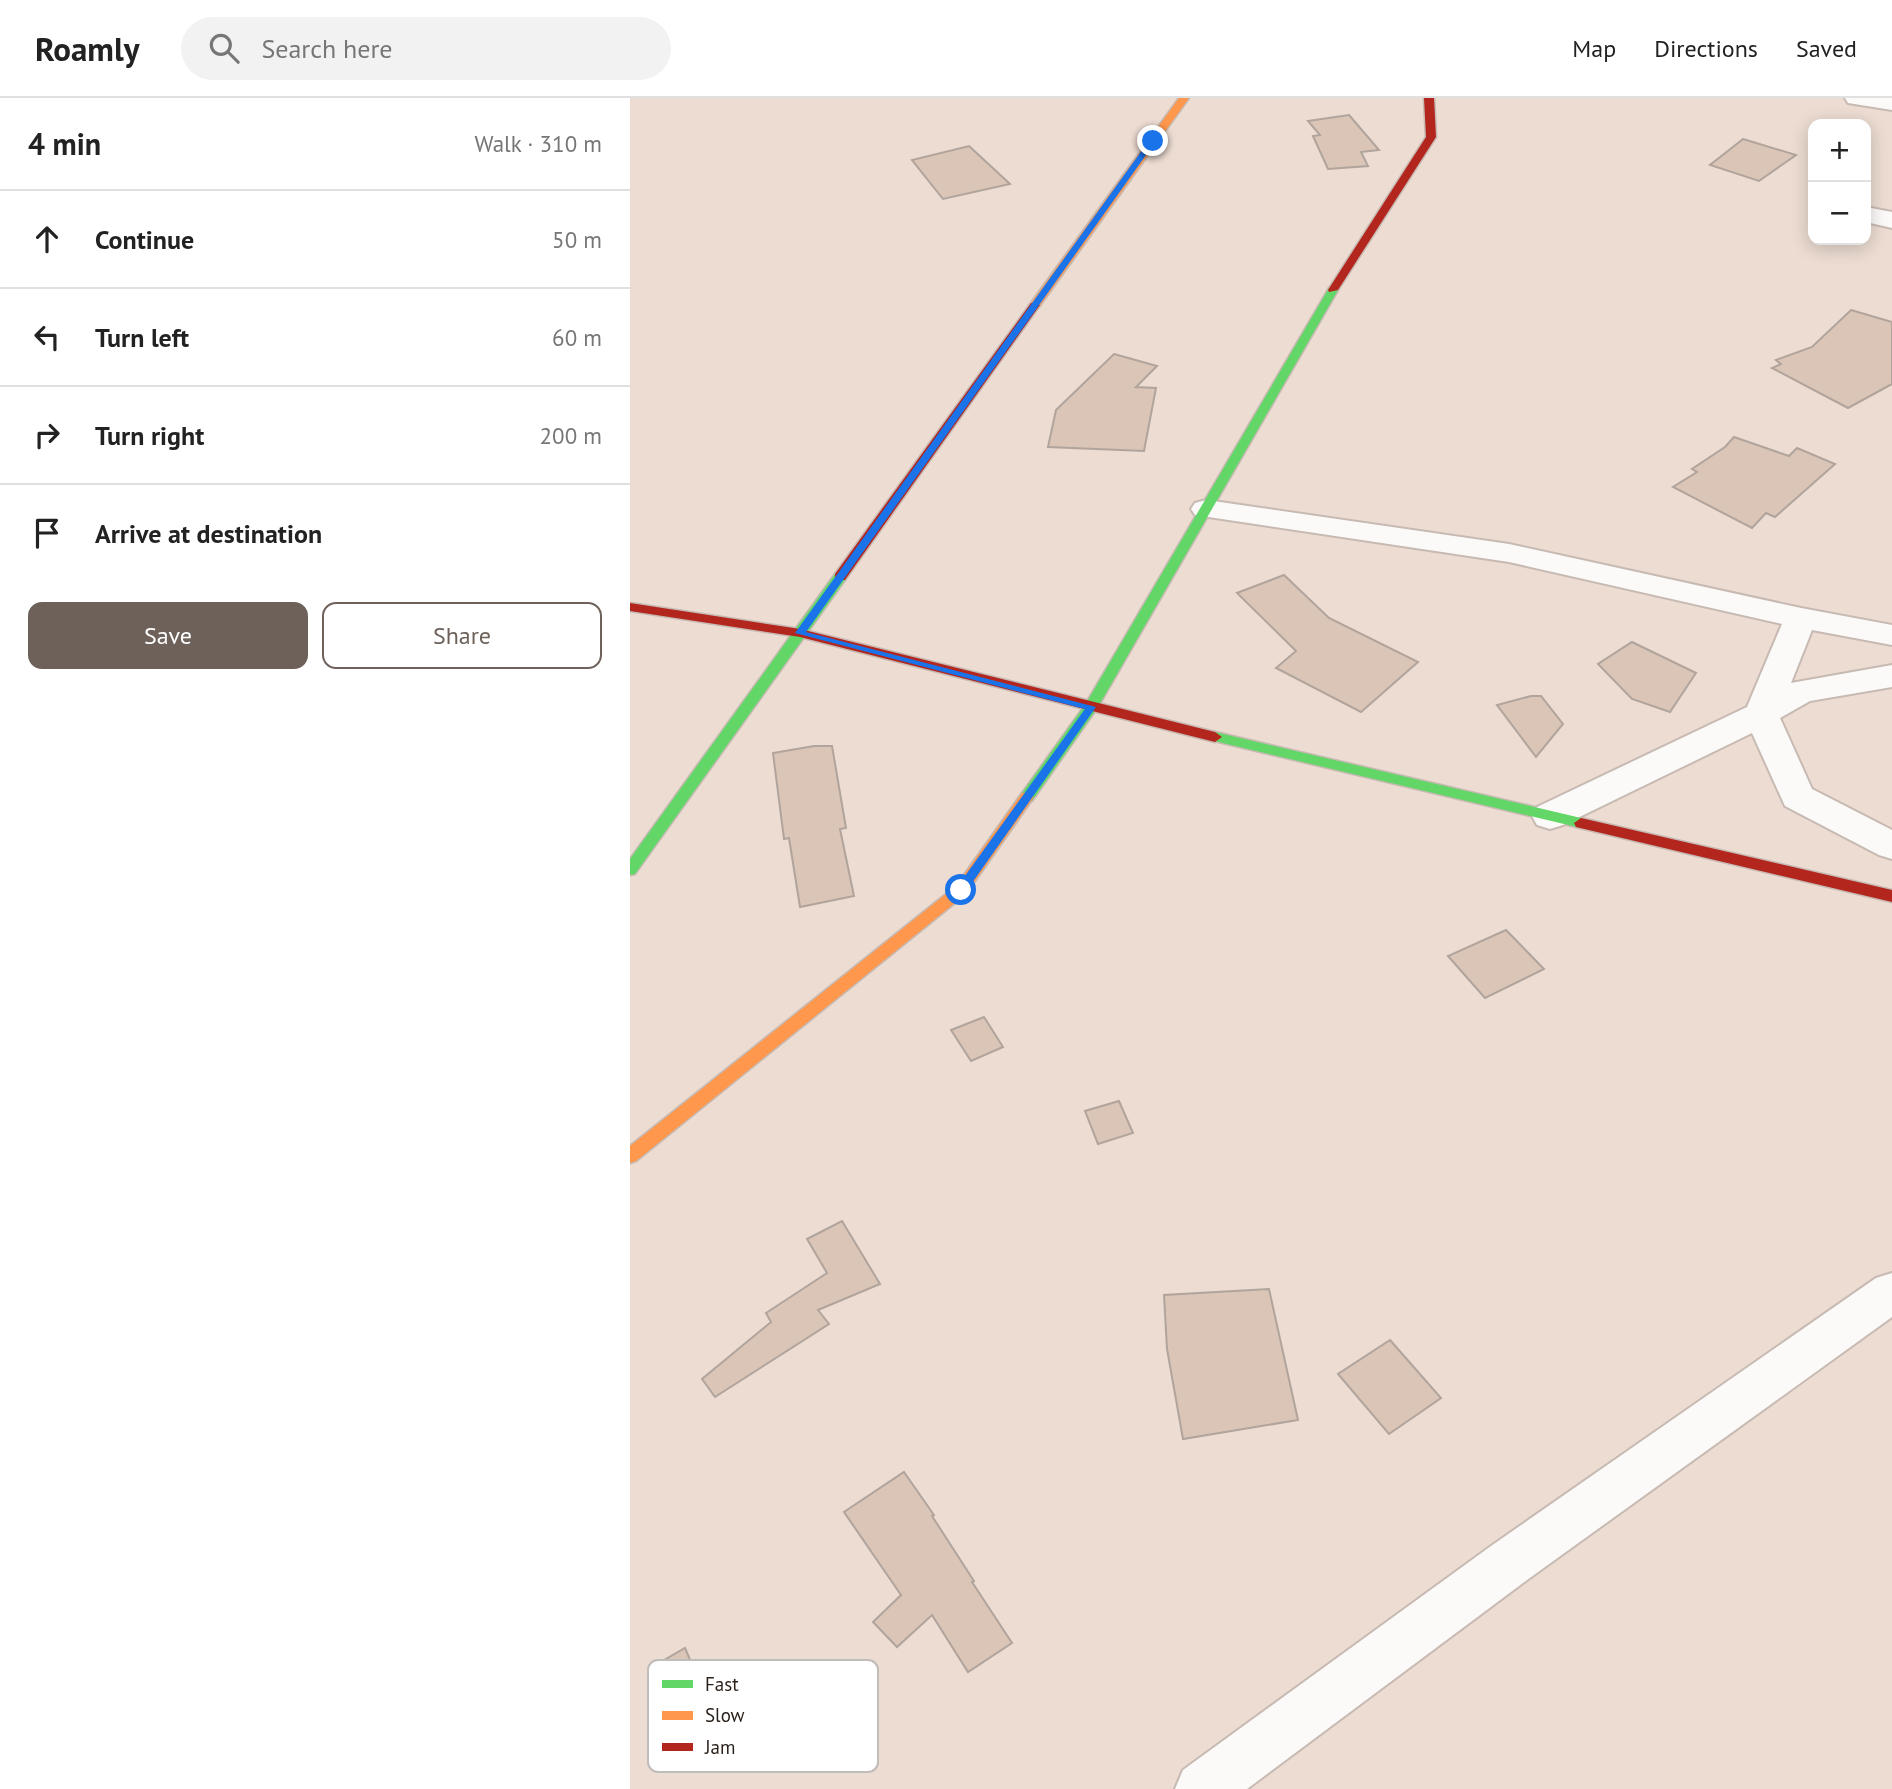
<!DOCTYPE html>
<html lang="en">
<head>
<meta charset="utf-8">
<style>
  body { margin:0; font-family:"PT Sans",sans-serif; background:#f2f2f2; color:#222 }
  .controls { position:absolute; right:21px; top:21px; display:grid; overflow:hidden; border-radius:14px; box-shadow:0 4px 18px #0003 }
  .controls button { width:63px; height:63px; display:grid; place-items:center; padding:0; border:0; border-bottom:2px solid #e0e0e0; background:#fff; color:#222; font:35px sans-serif }
  .stop { position:absolute; width:21px; height:21px; margin:-16px; border:5px solid #1a73e8; border-radius:50%; background:#fff }
  .stop.end { background:#1a73e8; border-color:#fff; box-shadow:0 2px 7px #0008 }
  .list { margin:0; padding:0; list-style:none }
  h2 { display:flex; justify-content:space-between; align-items:center; height:91px; margin:0; padding:0 28px; font-size:30px }
  h2 small { font-size:23px; font-weight:400; color:#767676 }
  .list li { display:grid; grid-template-columns:46px 1fr auto; gap:21px; align-items:center; box-sizing:border-box; height:98px; padding:0 28px; border-top:2px solid #e0e0e0 }
  .list b { display:block; font-size:26px; white-space:nowrap }
  .list em { font-size:23px; font-style:normal; color:#767676 }
  .actions { display:flex; gap:14px; padding:21px 28px }
  .actions a { flex:1; padding:16px 0; border:2px solid #6d615a; border-radius:14px; text-align:center; font-size:24px; color:#6d615a }
  .actions .main { background:#6d615a; color:#fff }
  .icon { flex:none; width:38px; height:38px; fill:none; stroke:currentColor; stroke-width:2; stroke-linecap:round; stroke-linejoin:round }
  .map { position:relative; flex:none; width:1262px; height:1691px; overflow:hidden }
  header { display:flex; align-items:center; gap:42px; box-sizing:border-box; height:98px; padding:0 35px; background:#fff; border-bottom:2px solid #e0e0e0 }
  header strong { font-size:33px }
  nav { display:flex; gap:38px; margin-inline-start:auto; font-size:24px }
  .search { width:490px; height:63px; background:#f2f2f2; display:flex; align-items:center; gap:18px; box-sizing:border-box; padding:0 24px; border-radius:38px; color:#767676; font-size:26px }
  main { display:flex }
  aside { flex:1; background:#fff }
  .map>svg:first-child { display:block }
  .building { fill:#dac5b7; stroke:#b0a49c; stroke-width:2 }
  .lines { fill:none; stroke-linecap:round; stroke-linejoin:round }
  .street-casing { stroke:#c7bab3; stroke-width:4 }
  .fast-casing { stroke:#c7bab3; stroke-width:3 }
  .slow-casing { stroke:#c7bab3; stroke-width:3 }
  .jam-casing { stroke:#c7bab3; stroke-width:3 }
  .street { fill:#fcfaf8; fill-rule:evenodd }
  .fast { fill:#63d668; fill-rule:evenodd }
  .slow { fill:#ff974d; fill-rule:evenodd }
  .jam { fill:#b3261e; fill-rule:evenodd }
  .route { fill:#1a73e8 }
  .key { fill:#fff; stroke:#bfbcba; stroke-width:2 }
  .key-label { font-size:19px; fill:#291f19 }
</style>
</head>
<body>
<header>
<strong>Roamly</strong>
<div class="search"><svg class="icon" aria-label="search" viewBox="0 0 24 24"><circle cx="10" cy="10" r="6"/><path d="M15 15l6 6"/></svg>Search here</div>
<nav><a>Map</a><a>Directions</a><a>Saved</a></nav>
</header>
<main>
<aside>
<h2>4 min<small>Walk · 310 m</small></h2>
<ul class="list">
<li><svg class="icon" aria-label="ahead" viewBox="0 0 24 24"><path d="M12 20V5M6 11l6-6 6 6"/></svg><div><b>Continue</b></div><em>50 m</em></li>
<li><svg class="icon" aria-label="left" viewBox="0 0 24 24"><path d="M17 20v-9H6M10 6l-5 5 5 5"/></svg><div><b>Turn left</b></div><em>60 m</em></li>
<li><svg class="icon" aria-label="right" viewBox="0 0 24 24"><path d="M7 20v-9h11M14 6l5 5-5 5"/></svg><div><b>Turn right</b></div><em>200 m</em></li>
<li><svg class="icon" aria-label="arrive" viewBox="0 0 24 24"><path d="M6 21V4h12l-3 4 3 4H6"/></svg><div><b>Arrive at destination</b></div></li>
</ul>
<div class="actions"><a class="main">Save</a><a>Share</a></div>
</aside>
<div class="map">
<svg width="1262" height="1691" viewBox="0 0 1262 1691">
  <rect width="100%" height="100%" fill="#ecdcd2"/>
  <g class="building">
    <path d="M719,17L749,52L731,54L738,68L698,71L683,38L690,37L678,23Z"/>
    <path d="M1113,41L1166,57L1129,83L1080,67Z"/>
    <path d="M339,48L380,86L313,101L282,62Z"/>
    <path d="M1221,212L1262,224V286L1218,310L1142,270L1151,266L1146,262L1182,249Z"/>
    <path d="M484,256L527,268L506,289L526,290L514,353L418,349L426,312Z"/>
    <path d="M1104,339L1159,358L1167,350L1205,366L1145,419L1136,415L1122,430L1043,389L1067,374L1062,371L1095,349Z"/>
    <path d="M654,477L699,520L788,564L731,614L646,570L666,553L607,495Z"/>
    <path d="M1002,544L1066,575L1040,614L1002,601L968,566Z"/>
    <path d="M901,598H911L933,626L906,659L867,607Z"/>
    <path d="M184,648H202L216,730L210,731L224,798L170,809L159,740L154,741L143,655Z"/>
    <path d="M876,832L914,871L855,900L818,858Z"/>
    <path d="M354,919L373,949L341,963L321,932Z"/>
    <path d="M489,1003L503,1035L468,1046L455,1013Z"/>
    <path d="M212,1123L250,1186L188,1212L199,1226L85,1299L72,1281L141,1224L136,1215L197,1175L177,1141Z"/>
    <path d="M639,1191L668,1322L553,1341L537,1251L534,1197Z"/>
    <path d="M760,1242L811,1300L759,1336L708,1276Z"/>
    <path d="M274,1374L304,1417L302,1418L344,1483L342,1484L382,1545L338,1574L302,1517L267,1549L243,1524L271,1497L214,1414Z"/>
    <path d="M55,1550L70,1585L34,1605L19,1571Z"/>
  </g>
  <g class="lines">
    <defs>
      <g id="street">
        <path d="M1215,0H1262V12L1218,5Z"/>
        <path d="M1236,109L1262,114V130L1236,124Z"/>
        <path d="M576,402L879,446L1171,510L1262,527V547L1182,532L1161,585L1262,567V589L1180,603L1150,620L1182,691L1262,732V761L1249,757L1155,708L1122,635L933,727L920,731L907,727L902,718L907,709L1117,609L1152,526L879,464L565,417L561,411L565,405Z"/>
        <path d="M1262,1175V1219L897,1482L617,1691H545L553,1672L861,1448L1246,1180Z"/>
      </g>
      <g id="fast">
        <path d="M699,190L708,192L468,609L402,703H392L390,699L392,695L455,607Z"/>
        <path d="M210,475L216,479L215,482L5,776L0,777V761L205,476Z"/>
        <path d="M585,634L951,720L958,725L951,730L580,642L578,639L580,636Z"/>
      </g>
      <g id="slow">
        <path d="M549,0H559L409,209H401V205Z"/>
        <path d="M397,694L404,699L336,796L6,1063L0,1065V1048L326,788L392,695Z"/>
      </g>
      <g id="jam">
        <path d="M794,0H804L806,39L708,192L699,194L698,192L796,39Z"/>
        <path d="M401,205L410,207L215,482H205V476Z"/>
        <path d="M0,505L170,531L585,634L592,639L585,644L170,539L0,513Z"/>
        <path d="M951,720L1262,792V804L946,729L944,725Z"/>
      </g>
    </defs>
    <use href="#street" class="street-casing"/>
    <use href="#fast" class="fast-casing"/>
    <use href="#slow" class="slow-casing"/>
    <use href="#jam" class="jam-casing"/>
    <use href="#street" class="street"/>
    <use href="#fast" class="fast"/>
    <use href="#slow" class="slow"/>
    <use href="#jam" class="jam"/>
  </g>
  <path class="route" d="M520,41L526,43L176,534L466,609L335,795H327V789L455,611L165,535Z"/>
  <rect x="18" y="1562" width="230" height="112" rx="10" class="key"/>
  <rect x="32" y="1582" width="31" height="8" fill="#63d668"/>
  <rect x="32" y="1613" width="31" height="9" fill="#ff974d"/>
  <rect x="32" y="1645" width="31" height="8" fill="#b3261e"/>
  <g class="key-label">
    <text x="75" y="1593">Fast</text>
    <text x="75" y="1624">Slow</text>
    <text x="75" y="1656">Jam</text>
  </g>
</svg>
<div class="controls">
<button>+</button>
<button>−</button>
</div>
<div class="stop" style="left:331px;top:792px"></div>
<div class="stop end" style="left:523px;top:43px"></div>
</div>
</main>
</body>
</html>
